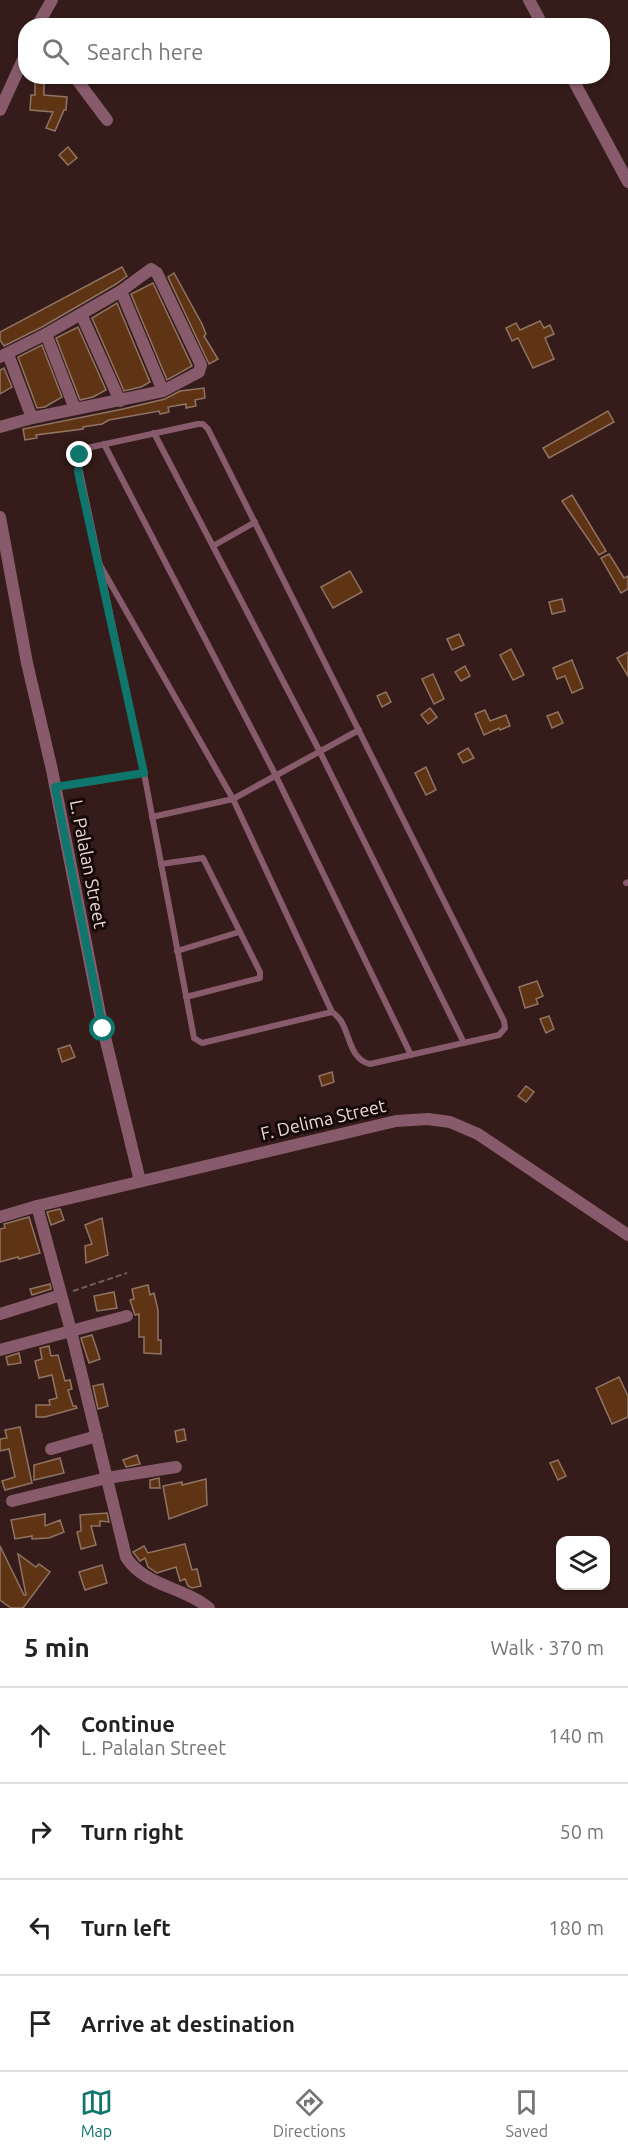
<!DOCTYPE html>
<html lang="en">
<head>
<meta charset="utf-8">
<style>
  body { margin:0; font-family:Ubuntu,sans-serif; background:#f6f6f6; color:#222 }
  .controls { position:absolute; right:18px; bottom:18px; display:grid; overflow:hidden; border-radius:12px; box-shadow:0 2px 4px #0004 }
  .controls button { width:54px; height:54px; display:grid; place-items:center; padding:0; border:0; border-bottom:2px solid #e0e0e0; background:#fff; color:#222; font:30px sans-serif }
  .stop { position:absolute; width:18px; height:18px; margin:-14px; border:4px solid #0f766e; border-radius:50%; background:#fff }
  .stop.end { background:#0f766e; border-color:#fff; box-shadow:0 2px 6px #0008 }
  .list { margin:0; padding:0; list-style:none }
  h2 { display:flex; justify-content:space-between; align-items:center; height:78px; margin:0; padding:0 24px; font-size:26px }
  h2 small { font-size:20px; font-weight:400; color:#767676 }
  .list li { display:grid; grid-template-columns:39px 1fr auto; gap:18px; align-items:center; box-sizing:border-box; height:96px; padding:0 24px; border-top:2px solid #e0e0e0 }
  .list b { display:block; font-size:22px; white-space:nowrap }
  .list p { margin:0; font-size:20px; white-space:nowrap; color:#767676 }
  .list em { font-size:20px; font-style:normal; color:#767676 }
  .icon { flex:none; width:33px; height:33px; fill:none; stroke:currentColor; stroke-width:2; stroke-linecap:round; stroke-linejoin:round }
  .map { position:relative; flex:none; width:628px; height:1608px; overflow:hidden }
  .search { position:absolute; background:#fff; box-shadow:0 2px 4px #0004; left:18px; right:18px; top:18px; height:66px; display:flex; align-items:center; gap:15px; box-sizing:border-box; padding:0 21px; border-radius:24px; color:#767676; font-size:22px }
  .sheet { height:462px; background:#fff }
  nav { display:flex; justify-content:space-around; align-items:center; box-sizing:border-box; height:84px; border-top:2px solid #e0e0e0; background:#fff; font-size:16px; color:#767676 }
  nav a { display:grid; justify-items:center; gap:3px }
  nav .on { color:#0f766e }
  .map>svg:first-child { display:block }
  .building { fill:#5f3415; stroke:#8f7464; stroke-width:1.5 }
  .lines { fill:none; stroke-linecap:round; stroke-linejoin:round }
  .path { stroke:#745d5b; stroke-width:2; stroke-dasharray:6 3; stroke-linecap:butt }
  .service { stroke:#875b6b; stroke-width:6 }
  .minor { stroke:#875b6b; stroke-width:12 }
  .tertiary { stroke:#875b6b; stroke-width:12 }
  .route { stroke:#0f766e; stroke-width:8 }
  .labels { text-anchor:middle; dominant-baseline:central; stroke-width:6; stroke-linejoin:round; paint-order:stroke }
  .street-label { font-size:18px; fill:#ebd8d6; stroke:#150908 }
</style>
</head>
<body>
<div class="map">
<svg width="628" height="1608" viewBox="0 0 628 1608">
  <rect width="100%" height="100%" fill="#351b19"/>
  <g class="building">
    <path d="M35,76H44V95L67,97L66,110H64L55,131L46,128L53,112L30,110L31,95H35Z"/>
    <path d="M68,147L77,158L68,165L59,155Z"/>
    <path d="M122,267L127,276L116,284L42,327L4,346L0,340V332Z"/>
    <path d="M174,273L202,324L206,334L204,336L218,359L209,364L168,277Z"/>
    <path d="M153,283L192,366L167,380L131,294Z"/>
    <path d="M117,303L150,382L141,387L124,391L92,318Z"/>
    <path d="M540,321L544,328L550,325L554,334L545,338L554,359L533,368L518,338L512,341L506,328L516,323L520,330Z"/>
    <path d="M78,327L106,390L93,397L80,400L56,338Z"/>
    <path d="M42,345L62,397L45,407L37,408L18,357Z"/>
    <path d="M4,368L12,387L0,394V370Z"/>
    <path d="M204,388L205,398L195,400L196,406L186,408V404L168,407L169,412L160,414L159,411L109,420L102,424L83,427V429L36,435L37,438L25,440L23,429L123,409L165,399L180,391Z"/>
    <path d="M608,411L614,422L549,458L543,448Z"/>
    <path d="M572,495L606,551L599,555L562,501Z"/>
    <path d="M609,554L624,578L628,576V589L621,593L601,558Z"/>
    <path d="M350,571L362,592L333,608L321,587Z"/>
    <path d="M562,599L565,611L552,614L549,602Z"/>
    <path d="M459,634L464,645L452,650L447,639Z"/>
    <path d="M511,649L524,675L513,680L500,655Z"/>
    <path d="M628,652V676L617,658Z"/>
    <path d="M572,660L583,688L572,693L565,676L557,679L553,668Z"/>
    <path d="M465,666L470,676L461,681L455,672Z"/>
    <path d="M433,674L444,699L434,704L422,679Z"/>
    <path d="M386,692L391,702L382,707L377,696Z"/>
    <path d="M430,708L437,717L428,724L421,715Z"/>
    <path d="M485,710L490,721L506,715L510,726L500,730L499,728L484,735L475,714Z"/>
    <path d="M558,712L563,723L552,728L547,716Z"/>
    <path d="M468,748L474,758L463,763L458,754Z"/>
    <path d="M426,767L436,790L426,795L415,773Z"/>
    <path d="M537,981L543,996L536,999L538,1004L525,1008L519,987Z"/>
    <path d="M549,1016L554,1029L546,1033L540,1019Z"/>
    <path d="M70,1045L75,1057L62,1062L58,1049Z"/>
    <path d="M332,1072L334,1082L322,1086L319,1076Z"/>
    <path d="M526,1086L534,1092L526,1102L518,1096Z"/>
    <path d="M60,1209L64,1220L51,1225L47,1212Z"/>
    <path d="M29,1217L40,1253L19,1259L18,1257L0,1262V1229L5,1228L4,1224Z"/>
    <path d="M102,1218L108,1255L86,1263L85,1246L92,1244L85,1225Z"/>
    <path d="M50,1284L51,1289L32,1295L30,1289Z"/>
    <path d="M148,1285L150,1295L154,1293L158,1310V1340H161V1354L144,1353V1337H139V1314L135,1315L130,1300L134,1299L132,1289Z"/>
    <path d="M114,1292L117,1308L97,1311L94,1296Z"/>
    <path d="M92,1335L100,1359L89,1363L81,1338Z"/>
    <path d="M49,1346L51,1356L58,1355L65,1381L70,1380L72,1389L68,1390L73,1406H76L77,1408L45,1417H36V1405H50L49,1400L57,1398L52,1375L39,1378L35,1361L42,1359L40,1348Z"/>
    <path d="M19,1353L21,1363L8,1365L6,1357Z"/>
    <path d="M619,1377L628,1396V1417L612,1424L596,1388Z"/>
    <path d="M103,1384L108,1406L98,1409L93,1386Z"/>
    <path d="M20,1427L32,1483L5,1490L2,1481L15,1477L9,1449L0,1451V1439L7,1438L5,1430Z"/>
    <path d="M184,1429L186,1440L177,1442L175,1431Z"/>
    <path d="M137,1455L140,1464L126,1467L123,1460Z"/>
    <path d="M60,1458L64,1473L34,1480V1465Z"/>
    <path d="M558,1460L566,1476L558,1480L550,1463Z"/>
    <path d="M159,1478L160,1488H150V1480Z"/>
    <path d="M206,1479L207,1505L169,1519L163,1486L182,1482V1485Z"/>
    <path d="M107,1513L109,1522L100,1521V1526H91L96,1545L81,1549L77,1532L81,1531L80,1515Z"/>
    <path d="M45,1514V1526L60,1520L64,1532L49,1538L32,1539V1536L15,1539L11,1520Z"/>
    <path d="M185,1544L192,1570L197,1569L201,1586L192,1588L188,1586L185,1579L180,1581L176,1567L157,1573L148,1567L145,1558L140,1561L133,1552L144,1546L148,1553Z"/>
    <path d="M0,1546L24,1595H26L18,1554L36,1567L39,1564L50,1572L23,1608H11L0,1600Z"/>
    <path d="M102,1565L107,1583L85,1590L79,1572Z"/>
  </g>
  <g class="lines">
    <path class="path" d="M73,1291L127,1273"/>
    <g class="service">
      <path d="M198,424H203L208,429L504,1021L505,1028L499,1035L370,1064C345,1058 352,1024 332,1012L202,1043L194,1038L144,773L78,462L80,455L87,448Z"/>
      <path d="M154,433L320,752L464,1043"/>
      <path d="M104,444L276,776L411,1055"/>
      <path d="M213,546L255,522"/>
      <path d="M100,565L233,799L332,1012"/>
      <path d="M56,787L144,773"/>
      <path d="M152,817L233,799L359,730"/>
      <path d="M161,864L203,858L260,972V978L186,997"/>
      <path d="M626,883L628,882"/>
      <path d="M177,951L239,932"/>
    </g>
    <g class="minor">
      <path d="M37,26L52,0"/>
      <path d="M74,76L107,120"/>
      <path d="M0,110L26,53"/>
      <path d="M121,291L163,391"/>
      <path d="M81,314L120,401"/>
      <path d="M46,334L75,409"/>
      <path d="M8,354L32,418"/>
      <path d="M0,357L46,334L121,291L151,269L157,273L201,365L199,372L163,391L32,418L0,427"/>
      <path d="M0,517L27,663L52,770L103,1029L140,1181"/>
      <path d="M37,1206L71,1331L126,1557C144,1586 184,1587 209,1608"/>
      <path d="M0,1314L61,1295"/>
      <path d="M0,1350L127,1316"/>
      <path d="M51,1449L97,1436"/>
      <path d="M12,1501L107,1478L176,1467"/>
    </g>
    <g class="tertiary">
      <path d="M529,0L543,26"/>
      <path d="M571,76L628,182"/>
      <path d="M0,1217L37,1206L396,1121L428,1119L450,1122L478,1134L628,1235"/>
    </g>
  </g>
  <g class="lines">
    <path class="route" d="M80,455L78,472L144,773L55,787L103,1029"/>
  </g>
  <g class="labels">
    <g class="street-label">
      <text transform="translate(89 864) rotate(79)">L. Palalan Street</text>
      <text transform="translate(323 1119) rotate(-13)">F. Delima Street</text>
    </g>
  </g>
</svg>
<div class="controls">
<button><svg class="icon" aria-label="layers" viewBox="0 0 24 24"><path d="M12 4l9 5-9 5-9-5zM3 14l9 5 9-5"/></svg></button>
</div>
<div class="stop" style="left:103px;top:1029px"></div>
<div class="stop end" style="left:80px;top:455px"></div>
<div class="search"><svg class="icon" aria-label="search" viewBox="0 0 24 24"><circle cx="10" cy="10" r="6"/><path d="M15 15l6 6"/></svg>Search here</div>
</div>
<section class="sheet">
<h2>5 min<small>Walk · 370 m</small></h2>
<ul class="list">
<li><svg class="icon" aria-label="ahead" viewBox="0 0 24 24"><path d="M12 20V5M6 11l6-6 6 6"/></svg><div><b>Continue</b><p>L. Palalan Street</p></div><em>140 m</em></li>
<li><svg class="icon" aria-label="right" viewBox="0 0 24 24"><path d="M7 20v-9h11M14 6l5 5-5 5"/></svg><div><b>Turn right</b></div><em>50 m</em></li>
<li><svg class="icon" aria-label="left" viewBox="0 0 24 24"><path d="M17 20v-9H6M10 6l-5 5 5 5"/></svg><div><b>Turn left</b></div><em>180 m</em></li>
<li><svg class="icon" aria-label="arrive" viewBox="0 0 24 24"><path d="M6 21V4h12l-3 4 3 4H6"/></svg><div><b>Arrive at destination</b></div></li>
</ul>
</section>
<nav>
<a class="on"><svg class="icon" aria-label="map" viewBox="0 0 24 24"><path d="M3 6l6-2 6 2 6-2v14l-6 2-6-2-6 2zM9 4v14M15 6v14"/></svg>Map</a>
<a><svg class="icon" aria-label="directions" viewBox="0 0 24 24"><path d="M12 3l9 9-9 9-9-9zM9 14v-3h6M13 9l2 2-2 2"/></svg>Directions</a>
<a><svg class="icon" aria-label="saved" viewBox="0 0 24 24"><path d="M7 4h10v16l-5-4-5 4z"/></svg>Saved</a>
</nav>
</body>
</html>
